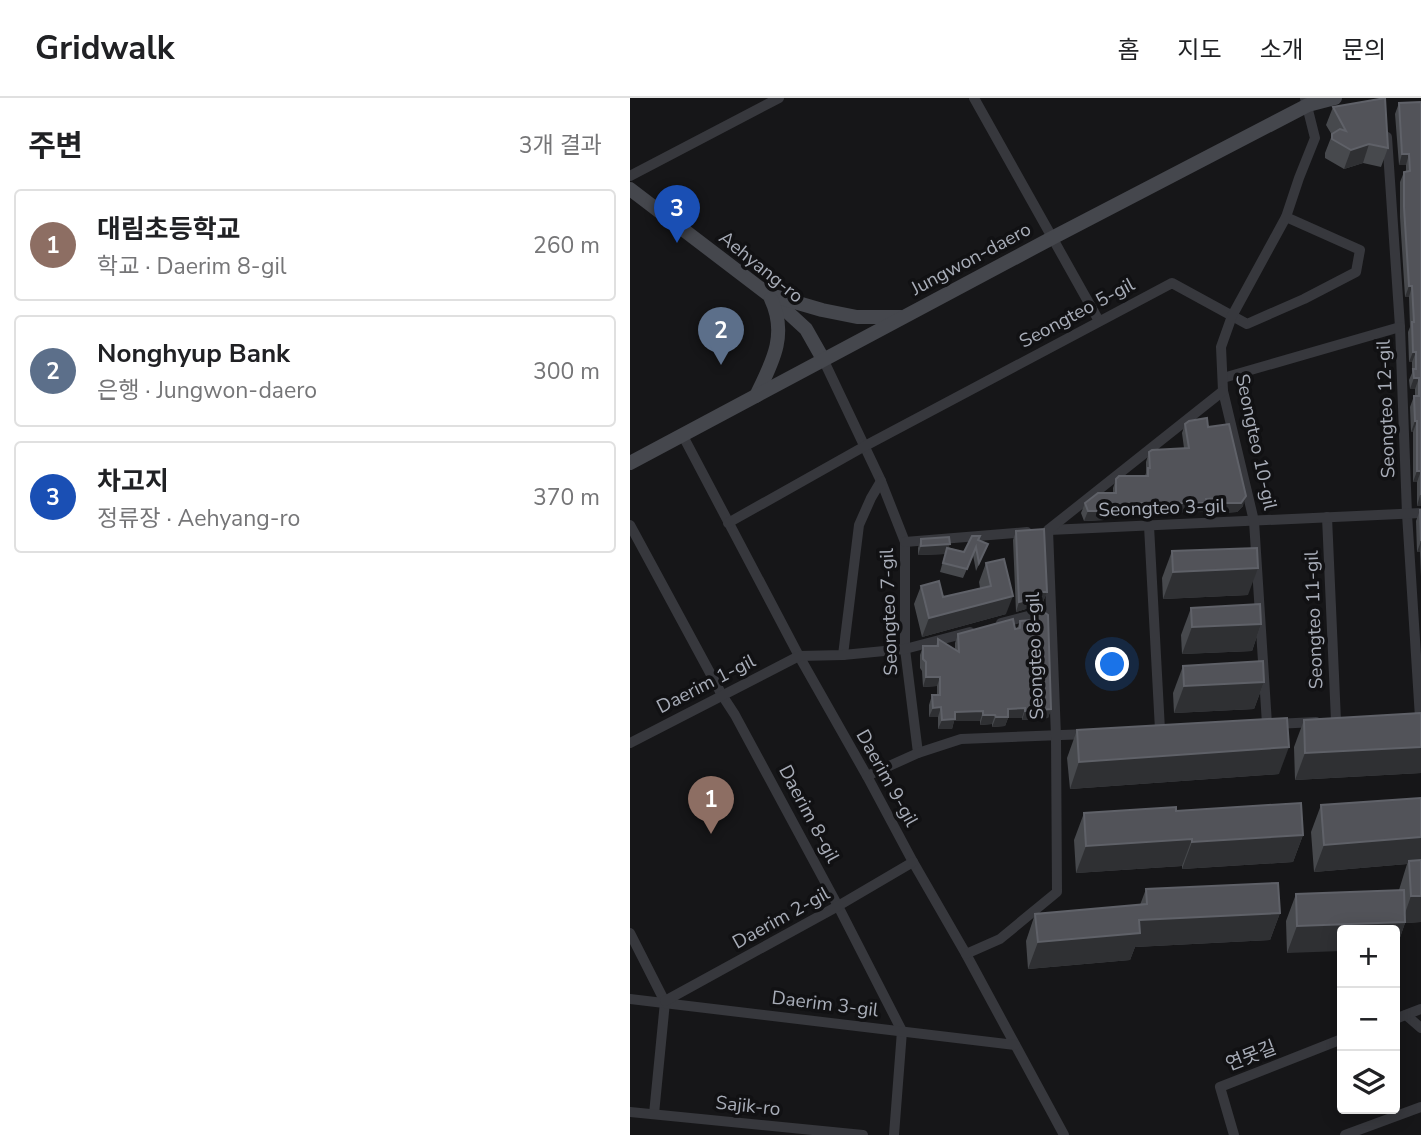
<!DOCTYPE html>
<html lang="ko">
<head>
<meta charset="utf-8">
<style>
  body { margin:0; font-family:"Nunito Sans","Noto Sans KR",sans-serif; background:#f2f2f2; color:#202124 }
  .controls { position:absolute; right:21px; bottom:21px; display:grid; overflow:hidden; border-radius:7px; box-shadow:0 4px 18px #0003 }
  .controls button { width:63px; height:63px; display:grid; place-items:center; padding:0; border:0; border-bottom:2px solid #e0e0e0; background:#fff; color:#202124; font:35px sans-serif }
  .you { position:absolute; left:483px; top:567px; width:24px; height:24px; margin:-18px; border:5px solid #fff; border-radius:50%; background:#1a73e8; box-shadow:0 0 0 10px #1a73e833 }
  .badge { display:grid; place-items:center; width:46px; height:46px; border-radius:50%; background:#7c3aed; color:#fff; font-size:23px; font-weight:700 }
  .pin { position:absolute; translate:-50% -58px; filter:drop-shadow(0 2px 4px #0008) }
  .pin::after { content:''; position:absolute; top:37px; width:24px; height:21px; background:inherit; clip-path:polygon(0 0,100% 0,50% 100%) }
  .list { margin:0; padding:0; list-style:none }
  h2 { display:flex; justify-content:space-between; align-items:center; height:91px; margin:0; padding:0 28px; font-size:30px }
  h2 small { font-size:23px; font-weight:400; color:#757577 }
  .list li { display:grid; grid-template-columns:46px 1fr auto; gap:21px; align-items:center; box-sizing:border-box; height:112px; margin:0 14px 14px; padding:0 14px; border:2px solid #e0e0e0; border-radius:7px }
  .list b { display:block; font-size:26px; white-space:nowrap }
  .list p { margin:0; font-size:23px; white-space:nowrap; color:#757577 }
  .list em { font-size:23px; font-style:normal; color:#757577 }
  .icon { flex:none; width:38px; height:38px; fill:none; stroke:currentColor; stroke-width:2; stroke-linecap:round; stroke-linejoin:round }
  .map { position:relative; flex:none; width:791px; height:1037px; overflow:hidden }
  header { display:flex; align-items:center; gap:42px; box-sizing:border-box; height:98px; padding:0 35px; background:#fff; border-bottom:2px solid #e0e0e0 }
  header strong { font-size:33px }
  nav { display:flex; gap:38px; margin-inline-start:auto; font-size:24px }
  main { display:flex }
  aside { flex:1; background:#fff }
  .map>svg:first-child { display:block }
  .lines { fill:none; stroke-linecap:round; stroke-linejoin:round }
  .street { stroke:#37383d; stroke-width:10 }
  .secondary { stroke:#45474d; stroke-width:14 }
  .wall { fill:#47494d }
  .shaded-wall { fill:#2f3033 }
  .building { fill:#525359; stroke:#5f6168; stroke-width:2 }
  .labels { text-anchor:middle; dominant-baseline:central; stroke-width:7; stroke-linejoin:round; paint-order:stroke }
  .street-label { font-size:19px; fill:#a8adb8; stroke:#111113 }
</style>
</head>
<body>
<header>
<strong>Gridwalk</strong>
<nav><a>홈</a><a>지도</a><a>소개</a><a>문의</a></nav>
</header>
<main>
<aside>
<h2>주변<small>3개 결과</small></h2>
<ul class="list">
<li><span class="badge" style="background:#8d6e63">1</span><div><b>대림초등학교</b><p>학교 · Daerim 8-gil</p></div><em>260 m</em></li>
<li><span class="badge" style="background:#5c6f8a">2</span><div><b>Nonghyup Bank</b><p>은행 · Jungwon-daero</p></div><em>300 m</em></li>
<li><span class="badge" style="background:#1a4fb4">3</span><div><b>차고지</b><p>정류장 · Aehyang-ro</p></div><em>370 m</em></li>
</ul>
</aside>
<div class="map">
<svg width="791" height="1037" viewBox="0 0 791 1037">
  <rect width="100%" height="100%" fill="#161618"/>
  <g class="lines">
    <g class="street">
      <path d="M344,0L469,223"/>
      <path d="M757,39L770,229L777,416L790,620"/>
      <path d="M0,78L149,0"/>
      <path d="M193,261L251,383L275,444V551L288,655"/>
      <path d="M593,280L770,229"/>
      <path d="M53,338L169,558L237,678L283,764L336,856L434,1037"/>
      <path d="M697,419L706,623"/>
      <path d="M98,425L235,348L542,185L617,226L674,201L726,174L730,152L656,119"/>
      <path d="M0,427L92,597L105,617L208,808L272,933L264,1037"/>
      <path d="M519,428L530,632"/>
      <path d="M419,432L791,415"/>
      <path d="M275,444L397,434"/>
      <path d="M371,525L421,512"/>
      <path d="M213,557L229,427L241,400L251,383"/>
      <path d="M637,626L624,423L593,293L591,249L602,218L656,119L669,80L685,40L675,0"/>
      <path d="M645,626L686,624"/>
      <path d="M0,645L169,558L213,557L275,551L340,534"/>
      <path d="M237,678L288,655L331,641L458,636"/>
      <path d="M0,835L35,904L24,1016"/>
      <path d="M336,856L370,841L427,794L426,638L418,432L593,293"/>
      <path d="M0,901L385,947"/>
      <path d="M35,903L208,808L283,764"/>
      <path d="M776,917L791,930"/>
      <path d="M765,921L791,911"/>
      <path d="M0,1014L233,1037"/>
      <path d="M604,1037L590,989L712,941"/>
      <path d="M715,1037L791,1009"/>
    </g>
    <g class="secondary">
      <path d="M0,91L139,197L176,231L193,261"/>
      <path d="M144,198L192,212L227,219H271"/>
      <path d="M126,298C142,265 158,237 141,201"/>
      <path d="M0,365L422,140L678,7L705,0"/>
    </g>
  </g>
  <g class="wall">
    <path d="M791,4V408H787V384H783V334H781L780,309L784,298H785V291H780L779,282L782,275V264H779L778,234L780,229L779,199H775L770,119V84L774,74H776V67H769L765,16L769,5Z"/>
    <path d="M703,9L758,50L751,69L733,65L714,71L695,60V55L702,37L696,27Z"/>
    <path d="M555,326L578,329L613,408L607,414L590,415L589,410H574L573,414L505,415V416H498L497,419L474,420V422L454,423L451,415L455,405L483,395V390L486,381L515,378L516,375V364L519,354L554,350L552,335Z"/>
    <path d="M790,412H791V479L790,454H787L786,423Z"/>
    <path d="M386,433L417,494L413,504H401L399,510L386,514L383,442Z"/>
    <path d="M291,441L334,454L348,442L358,446L346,473L343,457L333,480L310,474L315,456L288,457V450Z"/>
    <path d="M542,453L618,497L533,501L532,480Z"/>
    <path d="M356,465L376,516L292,539L284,506L291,488L313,499L350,490L349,484Z"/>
    <path d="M561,510L631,526L622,553L552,556L551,537Z"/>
    <path d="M402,516L421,611L418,620L392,622V620H378L375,628L362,629V626L350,627V623H324L322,631H308V619H299V607L302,597H307V588L293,589L292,573L290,570V557L293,548H306L308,541L325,551V545L328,536L387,531L390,523L400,522Z"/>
    <path d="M553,568L634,584L624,611L544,615L543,595Z"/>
    <path d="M791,615V675L665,682L664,649L674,622Z"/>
    <path d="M447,632L649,676L440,691L437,660Z"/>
    <path d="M791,700V824L775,825L766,851L765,832L657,855L656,823L666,796L769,792L777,766L684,774L681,734L691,707Z"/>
    <path d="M546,713L673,737L663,764L552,771V768L446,775L444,742L454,715Z"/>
    <path d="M516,791L650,815L640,842L505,849L500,862L398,871L396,843L405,816L510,807Z"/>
  </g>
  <g class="shaded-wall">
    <path d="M739,46L733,65L714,71L721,52Z"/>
    <path d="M772,56H779L776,67H769Z"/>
    <path d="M779,188H782L779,199H775Z"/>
    <path d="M783,254H786L782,264H779Z"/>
    <path d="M784,280H789L785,291H780Z"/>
    <path d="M785,323H787L783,334H781Z"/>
    <path d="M787,373H791L787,384H783Z"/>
    <path d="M790,397L791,408H787Z"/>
    <path d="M616,398L613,408L607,414L590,415L593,405Z"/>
    <path d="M593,400L589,410H574L573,414L505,415V416H498L497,419L474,420V422L454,423L458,413L508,405Z"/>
    <path d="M791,443L790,454H787Z"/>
    <path d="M320,446L316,456L317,450L315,456L288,457L291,448Z"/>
    <path d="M628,470L618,497L533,501L543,474Z"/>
    <path d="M402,494H417L413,504H401L399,510L386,514L389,504Z"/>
    <path d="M383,498L376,516L292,539L299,520Z"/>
    <path d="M631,526L622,553L552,556L562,529Z"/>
    <path d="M296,579H310L307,588L293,589Z"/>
    <path d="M634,584L624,611L544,615L554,588Z"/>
    <path d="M311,609L308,619H299L303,610Z"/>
    <path d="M395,610L392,620H378L375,628L362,629L366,619L378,611Z"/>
    <path d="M421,611L418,620L392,622L395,613Z"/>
    <path d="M353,613L350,623H324L322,631H308L312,622L325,614Z"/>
    <path d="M353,617H365L362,626L350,627Z"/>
    <path d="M659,649L649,676L440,691L449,664Z"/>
    <path d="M791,649V675L665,682L675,655Z"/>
    <path d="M673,737L663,764L552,771L562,744Z"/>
    <path d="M791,739V765L779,763L777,766L684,774L694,747Z"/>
    <path d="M562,741L552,768L446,775L456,748Z"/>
    <path d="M781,798H791V824L775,825L766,851L765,832H712V853L657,855L667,828L772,824Z"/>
    <path d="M650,815L640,842L505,849L500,862L398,871L408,844L509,822Z"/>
  </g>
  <g class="building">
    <path d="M755,0L758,50L739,46L721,52L702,41V36L710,31L716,33L703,9Z"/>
    <path d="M791,4V397V373H787V323H785L784,298H789V280H784L783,271H786V254H783L782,224H784L782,188H779L774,109V74L780,73L779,56H772L769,5Z"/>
    <path d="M577,320L578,329L599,326L616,398L611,405H593V400L576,401V405H508V407H501V410H477V413H458L455,405L468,395H486V381L489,378H518V370H520L519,354L522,352L559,350L555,326L559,323Z"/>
    <path d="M790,412H791V443Z"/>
    <path d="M414,431L417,494H402V501L389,504L386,433Z"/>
    <path d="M342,438H350L348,442L358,446L349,465L346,449L337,471L313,465L317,450L334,454Z"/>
    <path d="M319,439L320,446L291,448V441Z"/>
    <path d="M627,450L628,470L543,474L542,453Z"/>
    <path d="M374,461L383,498L299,520L291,488L309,483L313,499L361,488L356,465Z"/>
    <path d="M630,506L631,526L562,529L561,510Z"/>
    <path d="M414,514L418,517L421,611L395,613V610L378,611V619H366L365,617H353V613L325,614V621L312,622L311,609L303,610L302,597H310V579H296V564L293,561V548H308V541L329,554L328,536L383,521L385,531L390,530V523L403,522L402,516Z"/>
    <path d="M633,563L634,584L554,588L553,568Z"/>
    <path d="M791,615V649L675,655L674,622Z"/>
    <path d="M657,620L659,649L449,664L447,632Z"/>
    <path d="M791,700V739L694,747L691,707Z"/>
    <path d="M671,705L673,737L562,744V741L456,748L454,715L546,709V713Z"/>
    <path d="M791,762V798H781L779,763Z"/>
    <path d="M648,785L650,815L509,822L510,835L408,844L405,816L517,806L516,791Z"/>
    <path d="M774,792L775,824L667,828L666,796Z"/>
  </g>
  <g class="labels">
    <g class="street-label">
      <text transform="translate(341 161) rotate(-28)">Jungwon-daero</text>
      <text transform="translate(131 169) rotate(39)">Aehyang-ro</text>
      <text transform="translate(447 215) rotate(-28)">Seongteo 5-gil</text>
      <text transform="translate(756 311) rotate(-92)">Seongteo 12-gil</text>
      <text transform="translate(626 344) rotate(78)">Seongteo 10-gil</text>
      <text transform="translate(532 410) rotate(-2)">Seongteo 3-gil</text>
      <text transform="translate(259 514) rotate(-92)">Seongteo 7-gil</text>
      <text transform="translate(684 522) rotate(-92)">Seongteo 11-gil</text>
      <text transform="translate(405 558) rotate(-92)">Seongteo 8-gil</text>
      <text transform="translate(76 586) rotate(-27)">Daerim 1-gil</text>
      <text transform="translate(257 680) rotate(61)">Daerim 9-gil</text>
      <text transform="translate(179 716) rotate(62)">Daerim 8-gil</text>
      <text transform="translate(151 820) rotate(-29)">Daerim 2-gil</text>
      <text transform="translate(195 906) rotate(7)">Daerim 3-gil</text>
      <text transform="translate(621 958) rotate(-21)">연못길</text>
      <text transform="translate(118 1008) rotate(6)">Sajik-ro</text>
    </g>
  </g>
</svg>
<div class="controls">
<button>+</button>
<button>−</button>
<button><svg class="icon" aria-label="layers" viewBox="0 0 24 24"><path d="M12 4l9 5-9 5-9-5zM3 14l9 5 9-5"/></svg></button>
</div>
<div class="you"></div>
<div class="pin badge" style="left:81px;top:736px;background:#8d6e63">1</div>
<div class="pin badge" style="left:91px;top:267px;background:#5c6f8a">2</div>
<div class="pin badge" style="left:47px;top:145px;background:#1a4fb4">3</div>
</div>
</main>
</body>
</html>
